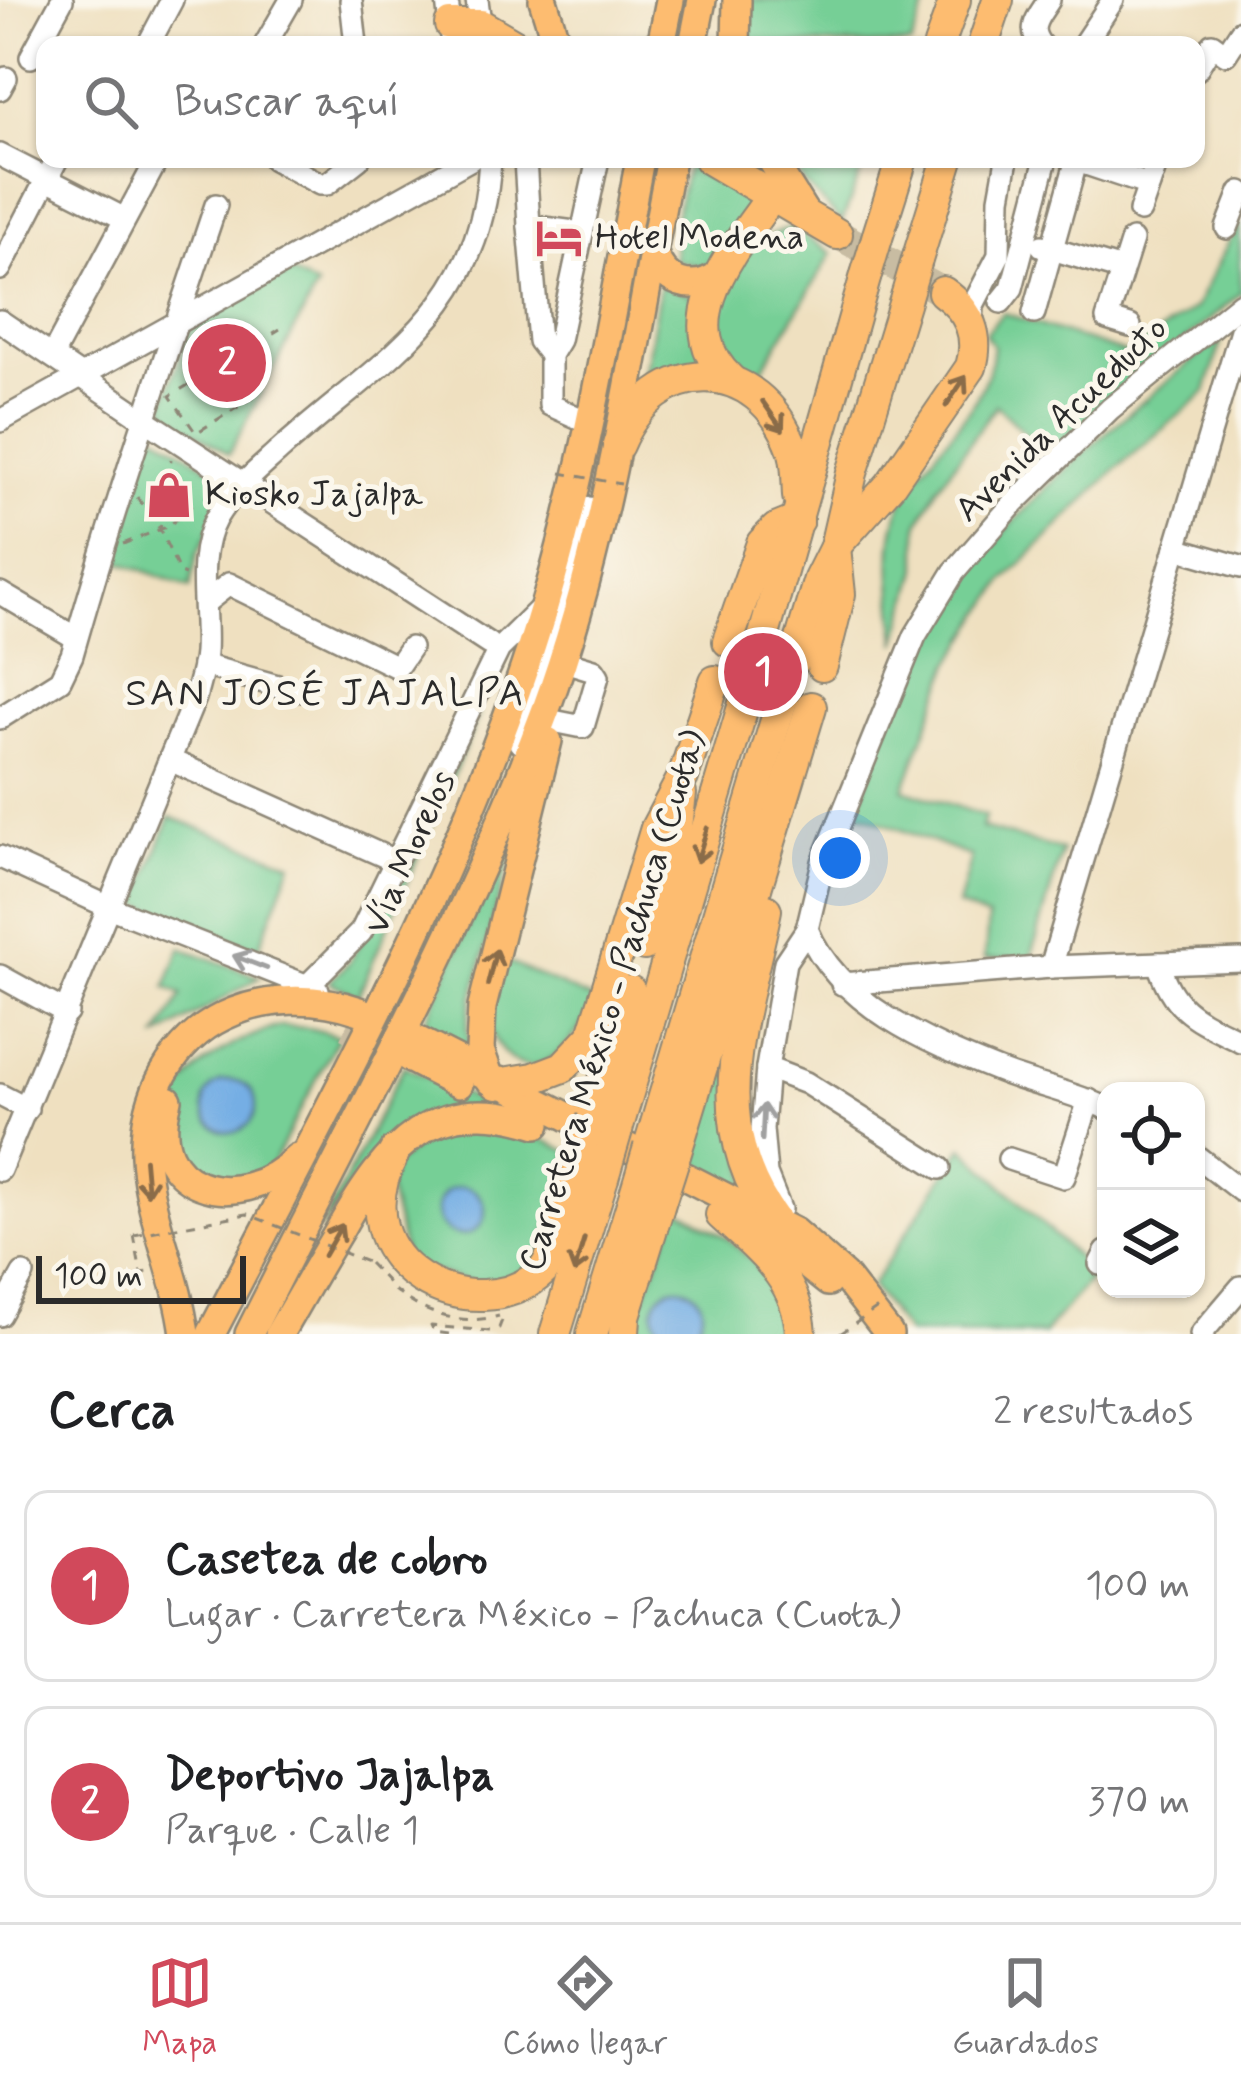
<!DOCTYPE html>
<html lang="es">
<head>
<meta charset="utf-8">
<style>
  body { margin:0; font-family:Mynerve,sans-serif; background:#f6f6f6; color:#202124 }
  .controls { position:absolute; right:36px; bottom:36px; display:grid; overflow:hidden; border-radius:24px; box-shadow:0 3px 9px #0004 }
  .controls button { width:108px; height:108px; display:grid; place-items:center; padding:0; border:0; border-bottom:3px solid #e0e0e0; background:#fff; color:#202124; font:60px sans-serif }
  .scale { position:absolute; left:36px; bottom:30px; width:210px; box-sizing:border-box; padding-left:12px; border:6px solid #2b2b2b; border-top:0; font-size:33px; line-height:42px; white-space:nowrap; color:#2b2b2b; -webkit-text-stroke:9px #fbf7ec; paint-order:stroke }
  .you { position:absolute; left:840px; top:858px; width:42px; height:42px; margin:-30px; border:9px solid #fff; border-radius:50%; background:#1a73e8; box-shadow:0 0 0 18px #1a73e833 }
  .badge { display:grid; place-items:center; width:78px; height:78px; border-radius:50%; background:#d1495b; color:#fff; font-size:39px; font-weight:700 }
  .pin { position:absolute; translate:-50% -50%; border:6px solid #fff; box-shadow:0 3px 12px #0006 }
  .list { margin:0; padding:0; list-style:none }
  h2 { display:flex; justify-content:space-between; align-items:center; height:156px; margin:0; padding:0 48px; font-size:51px }
  h2 small { font-size:39px; font-weight:400; color:#757577 }
  .list li { display:grid; grid-template-columns:78px 1fr auto; gap:36px; align-items:center; box-sizing:border-box; height:192px; margin:0 24px 24px; padding:0 24px; border:3px solid #e0e0e0; border-radius:24px }
  .list b { display:block; font-size:45px; white-space:nowrap }
  .list p { margin:0; font-size:39px; white-space:nowrap; color:#757577 }
  .list em { font-size:39px; font-style:normal; color:#757577 }
  .icon { flex:none; width:66px; height:66px; fill:none; stroke:currentColor; stroke-width:2; stroke-linecap:round; stroke-linejoin:round }
  .map { position:relative; flex:none; width:1241px; height:1334px; overflow:hidden }
  .search { position:absolute; background:#fff; box-shadow:0 3px 9px #0004; left:36px; right:36px; top:36px; height:132px; display:flex; align-items:center; gap:30px; box-sizing:border-box; padding:0 42px; border-radius:24px; color:#757577; font-size:45px }
  .sheet { height:588px; background:#fff }
  nav { display:flex; justify-content:space-around; align-items:center; box-sizing:border-box; height:168px; border-top:3px solid #e0e0e0; background:#fff; font-size:33px; color:#757577 }
  nav a { display:grid; justify-items:center; gap:6px }
  nav .on { color:#d1495b }
  .map>svg:first-child { display:block }
  .green { fill:#76cf96; stroke:#507d60; stroke-width:3 }
  .water { fill:#74aee4; stroke:#506c88; stroke-width:3 }
  .lines { fill:none; stroke-linecap:round; stroke-linejoin:round }
  .major-tunnel { stroke:#c8bca2; stroke-width:27; stroke-dasharray:27 14; stroke-linecap:butt }
  .highway-tunnel { stroke:#c8bca2; stroke-width:30; stroke-dasharray:30 15; stroke-linecap:butt }
  .minor-casing { stroke:#8d8676; stroke-width:26 }
  .major-casing { stroke:#8d8676; stroke-width:32 }
  .highway-casing { stroke:#8d8676; stroke-width:34 }
  .path { stroke:#8d8676; stroke-width:3; stroke-dasharray:9 9; stroke-linecap:butt }
  .minor { stroke:#fff; stroke-width:21 }
  .major { stroke:#fdbc70; stroke-width:27 }
  .highway { stroke:#fdbc70; stroke-width:30 }
  .highway-bridge-casing { stroke:#8d8676; stroke-width:34; stroke-linecap:butt }
  .path-bridge { stroke:#8d8676; stroke-width:3; stroke-dasharray:9 9; stroke-linecap:butt }
  .highway-bridge { stroke:#fdbc70; stroke-width:30 }
  .oneway { stroke:#8a6c4a }
  .oneway2 { stroke:#a0a0a0 }
  .labels { text-anchor:middle; dominant-baseline:central; stroke-width:10; stroke-linejoin:round; paint-order:stroke }
  .poi-label { font-size:36px; fill:#2b2b2b; stroke:#fbf7ec; text-anchor:start }
  .street-label { font-size:36px; fill:#2b2b2b; stroke:#fbf7ec }
  .neighbourhood-label { font-size:39px; letter-spacing:3px; fill:#2b2b2b; stroke:#fbf7ec }
</style>
</head>
<body>
<div class="map">
<svg width="1241" height="1334" viewBox="0 0 1241 1334">
  <rect width="100%" height="100%" fill="#fbf7ec"/>
  <filter id="ink" filterUnits="userSpaceOnUse"><feTurbulence type="fractalNoise" baseFrequency=".00833" numOctaves="2"/><feDisplacementMap in="SourceGraphic" scale="24" xChannelSelector="R" yChannelSelector="G"/><feConvolveMatrix kernelMatrix="1 2 1 2 8 2 1 2 1" color-interpolation-filters="sRGB"/></filter>
  <filter id="wash" filterUnits="userSpaceOnUse"><feTurbulence type="fractalNoise" baseFrequency=".004" numOctaves="4" result="noise"/><feDisplacementMap in="SourceGraphic" scale="48" xChannelSelector="R" yChannelSelector="G"/><feGaussianBlur stdDeviation="2.7" result="paint"/><feColorMatrix in="noise" values="0 0 0 0 0 0 0 0 0 0 0 0 0 0 0 0 0 1.4 0 .05"/><feComposite in="paint" operator="in"/></filter>
  <g filter="url(#wash)">
    <rect width="100%" height="100%" fill="#efe0c0"/>
    <g class="green">
      <path d="M747,0H928L911,45H747Z"/>
      <path d="M790,159H866L842,222L804,183Z"/>
      <path d="M687,165L753,204L711,263L702,267L675,260L673,225Z"/>
      <path d="M1239,222L1241,293L1049,456L996,405L938,487L918,525V569L897,644C895,602 885,555 898,514C919,452 988,416 993,346L985,333L1003,313L1127,354L1195,308Z"/>
      <path d="M791,227L832,253L756,380L730,369L714,315L738,257L761,239Z"/>
      <path d="M288,271L317,287L229,454L169,415L164,404L191,323Z"/>
      <path d="M660,285L696,297L703,368L665,372L642,388Z"/>
      <path d="M1223,336L1206,392L1116,469L1005,580L951,663L904,789L985,816L982,828L1062,850L1031,958L985,959L988,918L958,906L971,857L856,812C875,762 893,695 919,650C991,521 1111,427 1223,336Z"/>
      <path d="M152,431L234,484L197,554L190,588L111,558L117,523Z"/>
      <path d="M480,713L358,996L329,982L350,961Z"/>
      <path d="M537,752L470,1008L467,1029L474,1063L420,1033L498,859Z"/>
      <path d="M170,817L292,863L258,950L137,904Z"/>
      <path d="M181,948L260,977L158,1037L182,995L166,987Z"/>
      <path d="M501,959L595,1001C582,1031 540,1093 504,1053C498,1046 492,1036 491,1027C490,1006 498,980 501,959Z"/>
      <path d="M733,1007L748,1195L689,1167Z"/>
      <path d="M281,1026L309,1028L339,1036L267,1174L209,1179L177,1151C176,1138 173,1124 174,1112C177,1069 245,1035 281,1026Z"/>
      <path d="M404,1066L482,1103L385,1145L320,1230Z"/>
      <path d="M489,1123L533,1135L570,1152L544,1243L533,1263L497,1290L407,1264L388,1188L395,1165L433,1132Z"/>
      <path d="M963,1147L1094,1274L1044,1334H907L871,1286Z"/>
      <path d="M678,1208L727,1238L782,1288L788,1334H636V1319Z"/>
    </g>
    <g class="water">
      <circle cx="230" cy="1106" r="26"/>
      <circle cx="461" cy="1211" r="24"/>
      <circle cx="678" cy="1311" r="24"/>
    </g>
  </g>
  <g filter="url(#ink)">
    <g class="lines">
      <path class="major-tunnel" d="M346,1027L409,1058"/>
      <path class="highway-tunnel" d="M837,234L943,292"/>
      <defs>
        <g id="minor">
          <path d="M351,0L356,45"/>
          <path d="M447,0L452,45"/>
          <path d="M477,0L483,45"/>
          <path d="M148,45L172,0"/>
          <path d="M265,45L291,0"/>
          <path d="M1041,45C1026,28 1039,16 1049,0"/>
          <path d="M1083,45L1113,0"/>
          <path d="M31,57L62,0"/>
          <path d="M1196,70L1212,44L1226,54L1241,31"/>
          <path d="M0,89L6,78"/>
          <path d="M0,155L125,219"/>
          <path d="M274,159L320,184H327L359,159"/>
          <path d="M525,159L529,226L582,233"/>
          <path d="M1071,159L1149,185"/>
          <path d="M1140,211L1158,159"/>
          <path d="M529,226L539,341L550,355"/>
          <path d="M1227,228L1241,192"/>
          <path d="M1042,246L1122,270"/>
          <path d="M0,269L57,159"/>
          <path d="M1001,302L1012,288L1046,159"/>
          <path d="M1034,313L1077,159"/>
          <path d="M0,321L147,421L489,644"/>
          <path d="M972,326L973,305L999,255L1000,198L1007,159"/>
          <path d="M1130,326L1107,319L1132,240"/>
          <path d="M52,356L157,160"/>
          <path d="M0,421L471,159"/>
          <path d="M590,423L550,405V355L559,340L598,159"/>
          <path d="M1176,548L1241,567"/>
          <path d="M0,593L76,638"/>
          <path d="M206,602L229,584L397,667L410,648"/>
          <path d="M203,665L296,691"/>
          <path d="M0,718L60,680L72,655C115,503 166,354 216,205"/>
          <path d="M553,721L583,727L598,676L594,670L561,660"/>
          <path d="M520,743L590,508"/>
          <path d="M172,761L395,861"/>
          <path d="M0,857L111,908L318,990"/>
          <path d="M807,929C839,1005 926,1042 999,1071C1034,1085 1072,1092 1106,1108"/>
          <path d="M1158,963C1174,1013 1197,1019 1241,1041"/>
          <path d="M1051,967L1241,330"/>
          <path d="M0,976L67,1013"/>
          <path d="M842,984L1051,967L1241,960"/>
          <path d="M308,985L361,932L499,649L544,605"/>
          <path d="M767,1068L806,1083L940,1168"/>
          <path d="M0,1095L27,1109"/>
          <path d="M1196,1156L1241,1191"/>
          <path d="M1009,1159L1064,1177L1089,1100"/>
          <path d="M0,1170L195,698C199,683 204,668 205,653C208,610 194,558 216,518C232,491 256,472 279,451C380,360 483,312 490,159"/>
          <path d="M780,1209L766,1174L762,1129L767,1068L785,962L807,929L823,862L915,636L954,572L1014,503L1110,409L1241,303"/>
          <path d="M1100,1264L1106,1252"/>
          <path d="M0,1315L23,1274"/>
          <path d="M1201,1334L1241,1287"/>
        </g>
        <g id="major">
          <path d="M543,0L557,45"/>
          <path d="M661,45L670,0"/>
          <path d="M693,45L702,0"/>
          <path d="M736,45L737,0"/>
          <path d="M771,159L806,215"/>
          <path d="M653,251C663,283 692,294 720,274"/>
          <path d="M417,1040L794,1232L844,1276L889,1334"/>
          <path d="M409,1058L459,1084"/>
          <path d="M491,1081L480,1050L482,1007L548,741"/>
          <path d="M168,1100C143,1189 236,1218 297,1158"/>
          <path d="M745,1228L803,1262L828,1282"/>
          <path d="M185,1334C174,1245 115,1161 164,1073C178,1049 199,1028 224,1016C265,996 317,996 360,1011"/>
          <path d="M211,1334C324,1116 446,900 525,666C581,502 608,329 640,159"/>
          <path d="M249,1334C352,1128 466,925 546,709C611,532 634,343 671,159"/>
          <path d="M279,1334C299,1299 319,1264 340,1229C387,1146 434,1090 537,1124"/>
        </g>
        <g id="highway">
          <path d="M450,25H481L515,45"/>
          <path d="M939,45L955,0"/>
          <path d="M983,45L998,0"/>
          <path d="M709,159L837,234"/>
          <path d="M877,238L902,159"/>
          <path d="M917,260L948,159"/>
          <path d="M731,380C668,323 736,247 772,196"/>
          <path d="M618,445C656,354 758,354 793,449C798,464 797,481 798,496"/>
          <path d="M839,542L890,485L971,367C980,336 970,311 943,292"/>
          <path d="M728,641L762,543L776,529L798,520"/>
          <path d="M760,649L866,275"/>
          <path d="M795,659L819,579L835,547L852,473L906,297"/>
          <path d="M822,666L840,594L835,547"/>
          <path d="M766,910C744,1019 701,1122 775,1221"/>
          <path d="M644,945L676,835L681,794"/>
          <path d="M497,1084L534,1078L563,1067L593,1035L656,828L683,777L715,681"/>
          <path d="M593,1118L630,991"/>
          <path d="M617,1130L748,690"/>
          <path d="M649,1147L782,700"/>
          <path d="M395,1151C332,1266 477,1334 543,1271C563,1242 569,1200 579,1166"/>
          <path d="M674,1159L811,707"/>
          <path d="M721,1215C759,1250 798,1278 801,1334"/>
          <path d="M555,1334L603,1178"/>
          <path d="M592,1334L635,1194"/>
          <path d="M624,1334L625,1316L659,1206"/>
        </g>
      </defs>
      <use href="#minor" class="minor-casing"/>
      <use href="#major" class="major-casing"/>
      <use href="#highway" class="highway-casing"/>
      <g class="path">
        <path d="M199,378L189,364L202,356L192,342L215,328L259,394L196,433L170,396L280,329"/>
        <path d="M168,479L171,459"/>
        <circle cx="169" cy="494" r="14"/>
        <path d="M137,497L159,528"/>
        <path d="M163,507L160,530L180,573L185,575"/>
        <path d="M123,544L169,526L193,504"/>
        <path d="M134,1235L141,1273L149,1272"/>
        <path d="M369,1263L392,1287"/>
        <path d="M394,1290C423,1314 461,1326 499,1316"/>
        <path d="M449,1334L434,1332L431,1326L491,1331L499,1328L504,1315"/>
      </g>
      <use href="#minor" class="minor"/>
      <use href="#major" class="major"/>
      <use href="#highway" class="highway"/>
      <defs>
        <g id="highway-bridge">
          <path d="M866,275L877,238"/>
          <path d="M906,297L917,260"/>
          <path d="M579,1166L593,1118"/>
          <path d="M603,1178L617,1130"/>
          <path d="M635,1194L649,1147"/>
          <path d="M659,1206L674,1159"/>
        </g>
      </defs>
      <use href="#highway-bridge" class="highway-bridge-casing"/>
      <g class="path-bridge">
        <path d="M561,473L621,484"/>
        <path d="M134,1235L247,1214L369,1263"/>
        <path d="M840,1334L879,1307"/>
      </g>
      <use href="#highway-bridge" class="highway-bridge"/>
    </g>
    <defs><path id="oneway-shaft" d="M-6 0H5M1.5-3L5.5 0L1.5 3" fill="none" stroke-width="1.6" stroke-linecap="round" stroke-linejoin="round" transform="scale(3)"/></defs>
    <g class="oneway">
      <use href="#oneway-shaft" transform="translate(956 391) rotate(-56)"/>
      <use href="#oneway-shaft" transform="translate(773 416) rotate(55)"/>
      <use href="#oneway-shaft" transform="translate(702 845) rotate(107)"/>
      <use href="#oneway-shaft" transform="translate(492 967) rotate(-76)"/>
      <use href="#oneway-shaft" transform="translate(146 1177) rotate(85)"/>
      <use href="#oneway-shaft" transform="translate(333 1240) rotate(-60)"/>
      <use href="#oneway-shaft" transform="translate(579 1256) rotate(107)"/>
    </g>
    <g class="oneway2">
      <use href="#oneway-shaft" transform="translate(250 962) rotate(-159)"/>
      <use href="#oneway-shaft" transform="translate(763 1122) rotate(-87)"/>
    </g>
  </g>
  <defs>
    <symbol id="hotel-bare" viewBox="-9 -9 18 18"><path d="M-6-4.5h1.5V1H6V5H4.5V3h-9V5H-6ZM-4 0a1.8 1.8 0 1 1 3.6 0ZM.5 0V-2.5h3Q6-2.5 6 0Z" fill="#d1495b" stroke="#fbf7ec" stroke-width="2.5" paint-order="stroke"/></symbol>
    <symbol id="shop-bare" viewBox="-9 -9 18 18"><path d="M-5-2.5h2.3a2.7 3.5 0 0 1 5.4 0H5L5.5 6h-11ZM-1.5-2.5h3a1.5 2.3 0 0 0-3 0Z" fill="#d1495b" stroke="#fbf7ec" stroke-width="2.5" paint-order="stroke"/></symbol>
  </defs>
  <g fill-rule="evenodd">
    <use href="#hotel-bare" x="526" y="205" width="66" height="66"/>
    <use href="#shop-bare" x="136" y="462" width="66" height="66"/>
  </g>
  <g class="labels">
    <g class="poi-label">
      <text x="595" y="238">Hotel Modena</text>
      <text x="205" y="495">Kiosko Jajalpa</text>
    </g>
    <g class="street-label">
      <text transform="translate(1062 420) rotate(-44)">Avenida Acueducto</text>
      <text transform="translate(411 853) rotate(-66)">Vía Morelos</text>
      <text transform="translate(614 1001) rotate(-73)">Carretera México - Pachuca (Cuota)</text>
    </g>
    <g class="neighbourhood-label">
      <text x="326" y="694">SAN JOSÉ JAJALPA</text>
    </g>
  </g>
</svg>
<div class="controls">
<button><svg class="icon" aria-label="locate" viewBox="0 0 24 24"><circle cx="12" cy="12" r="6"/><path d="M12 2v4M12 18v4M2 12h4M18 12h4"/></svg></button>
<button><svg class="icon" aria-label="layers" viewBox="0 0 24 24"><path d="M12 4l9 5-9 5-9-5zM3 14l9 5 9-5"/></svg></button>
</div>
<div class="scale">100 m</div>
<div class="you"></div>
<div class="pin badge" style="left:763px;top:672px">1</div>
<div class="pin badge" style="left:227px;top:363px">2</div>
<div class="search"><svg class="icon" aria-label="search" viewBox="0 0 24 24"><circle cx="10" cy="10" r="6"/><path d="M15 15l6 6"/></svg>Buscar aquí</div>
</div>
<section class="sheet">
<h2>Cerca<small>2 resultados</small></h2>
<ul class="list">
<li><span class="badge">1</span><div><b>Casetea de cobro</b><p>Lugar · Carretera México - Pachuca (Cuota)</p></div><em>100 m</em></li>
<li><span class="badge">2</span><div><b>Deportivo Jajalpa</b><p>Parque · Calle 1</p></div><em>370 m</em></li>
</ul>
</section>
<nav>
<a class="on"><svg class="icon" aria-label="map" viewBox="0 0 24 24"><path d="M3 6l6-2 6 2 6-2v14l-6 2-6-2-6 2zM9 4v14M15 6v14"/></svg>Mapa</a>
<a><svg class="icon" aria-label="directions" viewBox="0 0 24 24"><path d="M12 3l9 9-9 9-9-9zM9 14v-3h6M13 9l2 2-2 2"/></svg>Cómo llegar</a>
<a><svg class="icon" aria-label="saved" viewBox="0 0 24 24"><path d="M7 4h10v16l-5-4-5 4z"/></svg>Guardados</a>
</nav>
</body>
</html>
